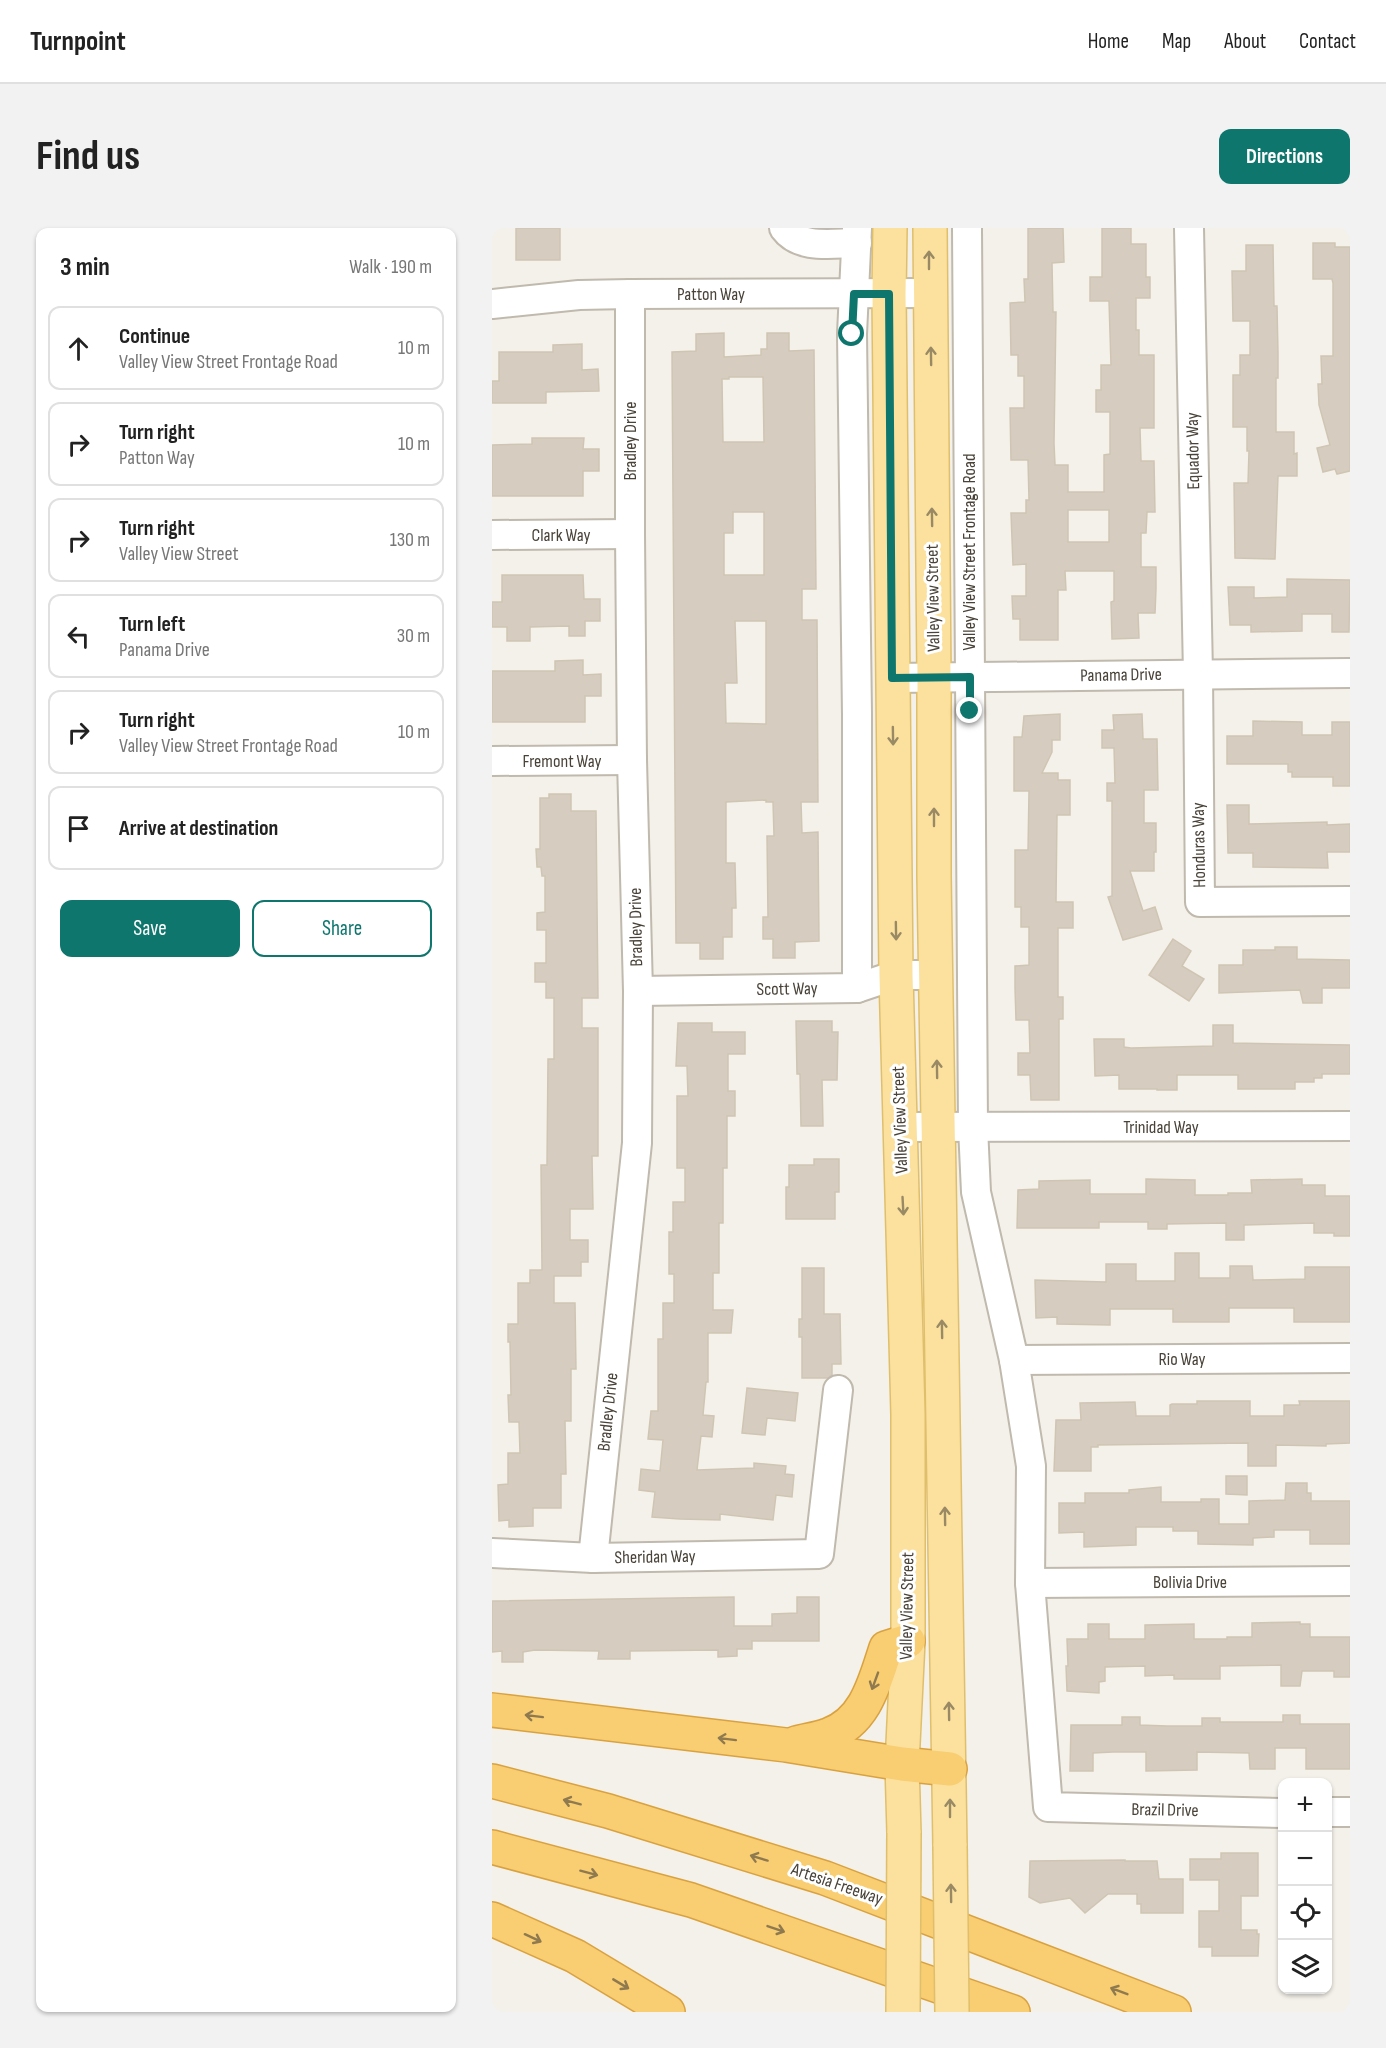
<!DOCTYPE html>
<html lang="en">
<head>
<meta charset="utf-8">
<style>
  body { margin:0; font-family:"Sofia Sans Condensed",sans-serif; background:#f2f2f2; color:#222 }
  .controls { position:absolute; right:18px; bottom:18px; display:grid; overflow:hidden; border-radius:12px; box-shadow:0 2px 4px #0004 }
  .controls button { width:54px; height:54px; display:grid; place-items:center; padding:0; border:0; border-bottom:2px solid #e0e0e0; background:#fff; color:#222; font:30px sans-serif }
  .stop { position:absolute; width:18px; height:18px; margin:-14px; border:4px solid #0f766e; border-radius:50%; background:#fff }
  .stop.end { background:#0f766e; border-color:#fff; box-shadow:0 2px 6px #0008 }
  .list { margin:0; padding:0; list-style:none }
  h2 { display:flex; justify-content:space-between; align-items:center; height:78px; margin:0; padding:0 24px; font-size:26px }
  h2 small { font-size:20px; font-weight:400; color:#767676 }
  .list li { display:grid; grid-template-columns:39px 1fr auto; gap:18px; align-items:center; box-sizing:border-box; height:84px; margin:0 12px 12px; padding:0 12px; border:2px solid #e0e0e0; border-radius:12px }
  .list b { display:block; font-size:22px; white-space:nowrap }
  .list p { margin:0; font-size:20px; white-space:nowrap; color:#767676 }
  .list em { font-size:20px; font-style:normal; color:#767676 }
  .actions { display:flex; gap:12px; padding:18px 24px }
  .actions a { flex:1; padding:14px 0; border:2px solid #0f766e; border-radius:12px; text-align:center; font-size:21px; color:#0f766e }
  .actions .main { background:#0f766e; color:#fff }
  .icon { flex:none; width:33px; height:33px; fill:none; stroke:currentColor; stroke-width:2; stroke-linecap:round; stroke-linejoin:round }
  .map { position:relative; flex:none; width:858px; height:1784px; overflow:hidden; border-radius:12px }
  header { display:flex; align-items:center; gap:36px; box-sizing:border-box; height:84px; padding:0 30px; background:#fff; border-bottom:2px solid #e0e0e0 }
  header strong { font-size:28px }
  nav { display:flex; gap:33px; margin-inline-start:auto; font-size:21px }
  .intro { display:flex; align-items:center; justify-content:space-between; box-sizing:border-box; height:144px; padding:0 36px }
  h1 { margin:0; font-size:42px }
  .button { padding:15px 27px; border-radius:12px; background:#0f766e; color:#fff; font-size:21px; font-weight:700 }
  main { display:flex; gap:36px; padding:0 36px }
  aside { flex:1; background:#fff; border-radius:12px; box-shadow:0 2px 4px #0004 }
  .map>svg:first-child { display:block }
  .building { fill:#d6cdc0; stroke:#d0c5b3; stroke-width:1.5; fill-rule:evenodd }
  .lines { fill:none; stroke-linecap:round; stroke-linejoin:round }
  .minor-casing { stroke:#c0b9ad; stroke-width:32 }
  .major-casing { stroke:#e0bf6c; stroke-width:36 }
  .highway-casing { stroke:#d9a240; stroke-width:36 }
  .minor { stroke:#fff; stroke-width:28 }
  .major { stroke:#fbe19d; stroke-width:33 }
  .highway { stroke:#f9cd71; stroke-width:33 }
  .major-bridge-casing { stroke:#e0bf6c; stroke-width:36; stroke-linecap:butt }
  .major-bridge { stroke:#fbe19d; stroke-width:33 }
  .oneway { stroke:#998a65 }
  .oneway2 { stroke:#8f7a4f }
  .route { stroke:#0f766e; stroke-width:8 }
  .labels { text-anchor:middle; dominant-baseline:central; stroke-width:6; stroke-linejoin:round; paint-order:stroke }
  .street-label { font-size:18px; fill:#484238; stroke:#fff }
</style>
</head>
<body>
<header>
<strong>Turnpoint</strong>
<nav><a>Home</a><a>Map</a><a>About</a><a>Contact</a></nav>
</header>
<div class="intro"><h1>Find us</h1><a class="button">Directions</a></div>
<main>
<aside>
<h2>3 min<small>Walk · 190 m</small></h2>
<ul class="list">
<li><svg class="icon" aria-label="ahead" viewBox="0 0 24 24"><path d="M12 20V5M6 11l6-6 6 6"/></svg><div><b>Continue</b><p>Valley View Street Frontage Road</p></div><em>10 m</em></li>
<li><svg class="icon" aria-label="right" viewBox="0 0 24 24"><path d="M7 20v-9h11M14 6l5 5-5 5"/></svg><div><b>Turn right</b><p>Patton Way</p></div><em>10 m</em></li>
<li><svg class="icon" aria-label="right" viewBox="0 0 24 24"><path d="M7 20v-9h11M14 6l5 5-5 5"/></svg><div><b>Turn right</b><p>Valley View Street</p></div><em>130 m</em></li>
<li><svg class="icon" aria-label="left" viewBox="0 0 24 24"><path d="M17 20v-9H6M10 6l-5 5 5 5"/></svg><div><b>Turn left</b><p>Panama Drive</p></div><em>30 m</em></li>
<li><svg class="icon" aria-label="right" viewBox="0 0 24 24"><path d="M7 20v-9h11M14 6l5 5-5 5"/></svg><div><b>Turn right</b><p>Valley View Street Frontage Road</p></div><em>10 m</em></li>
<li><svg class="icon" aria-label="arrive" viewBox="0 0 24 24"><path d="M6 21V4h12l-3 4 3 4H6"/></svg><div><b>Arrive at destination</b></div></li>
</ul>
<div class="actions"><a class="main">Save</a><a>Share</a></div>
</aside>
<div class="map">
<svg width="858" height="1784" viewBox="0 0 858 1784">
  <rect width="100%" height="100%" fill="#f4f1ea"/>
  <g class="building">
    <rect x="24" y="0" width="44" height="32"/>
    <path d="M536,0H571L572,34L560,35L561,84H564L562,215L563,237H576V264H612V227L618,226V184H604V162H609V137H619L617,73H598V49H610V0H639V16H654V49H658V70H644V102H647V127H662V200H648L649,233H662L663,284H655L654,305H649V339H664V361L663,385H646L647,410L620,411L619,374L622,373V343H573L574,362H566V412H528V391H521L520,368H534V336L521,337L519,285H534V272H537L536,232H519L518,180H532V148H526V127H519L518,75L533,74L532,51H536ZM576,282H617V314H576Z"/>
    <path d="M821,15H843V19H858V243L845,246L843,241L831,244L825,220L838,217L827,177L826,156H830L829,128H841V55L840,51H821Z"/>
    <path d="M754,17H781L782,78H785L786,125V150H784V204H802V226L805,225V248H786L783,331L743,330L742,255H756L757,223H755V199H741V147H748V127H758V93H741L740,43H754Z"/>
    <path d="M232,105V129L269,127V121H275V105H297V123L322,122L324,361H310V392H325L326,574H309L310,605L326,604L327,713L303,714V730H281V711H271V689H276L275,608H282L281,574H274V572L234,574V635H243L244,680H240V709H231V731H208V715H184L180,124L204,123V106ZM237,149H271L272,214H231L230,151H237ZM241,284H272V347H232V305H241ZM243,393H274V496L234,495L233,455H245Z"/>
    <path d="M90,116V142L106,141L107,163L54,164V175H0V153H7V124H61V117Z"/>
    <path d="M40,210H92L91,221H107V243H91V268H0V217L40,216Z"/>
    <path d="M10,347H91L92,371H108V393H93V408H77V398L38,399V413H15V399H0V374H10Z"/>
    <path d="M795,351L858,352L857,404H840V386H810V403L759,404V397H738L736,359H762V370L795,369Z"/>
    <path d="M91,432V447L109,446V468H93V494H0V443H63V433Z"/>
    <path d="M568,486V512H560V524L550,545H566V552H578V587H565L564,674H581V700H566V769H571V791H567V872H539L538,847H526V825H538L537,792H524L523,760V738L537,737V699H529V679H523V622H536L537,563H522V509H530L532,488Z"/>
    <path d="M650,486L651,511H665L666,562H652V595H664V624H662V643H638L651,683L663,679L670,701L631,712L616,669L620,668V573H615V555H623L622,520H610V502H622L621,487Z"/>
    <path d="M761,493L810,494V507H840V494H858V558H841V549H800V544H796V536H735V508H761Z"/>
    <path d="M57,566H79V583H104L106,770H90V800H106V928H100L101,981H78V1012H96V1034H89V1048H62V1075H83L84,1141H79V1193H73L74,1246H69V1280H41V1298L17,1299V1292L7,1293L6,1257L16,1256V1225H28L27,1194H17L16,1167H19L18,1114H16V1096H26V1055H38V1042H50L49,937H55L56,831H62V770H54V754H43V735H54V702H45V685L53,684V648H50L49,639H45L44,621H48V570H57Z"/>
    <path d="M735,577H757V596L835,594V597L858,596V624H835L836,640L761,639V625H736Z"/>
    <path d="M681,711L699,723L690,738L712,751L697,773L657,747Z"/>
    <path d="M783,719H805V731L858,732V760H830V775H811L808,762L727,765V737H751V722H783Z"/>
    <path d="M304,793H340V804H346L345,852H330L331,898H309L308,846H305Z"/>
    <path d="M186,795H220V804H253V826H236V863H243V888H235V940H231V995H227V1045H221V1082H241L239,1105H216V1154H214L211,1187L222,1188L220,1209L209,1208L205,1242L262,1240V1235L294,1238L293,1246L302,1247L300,1269L284,1267L281,1292L228,1286V1292L188,1291L160,1289L163,1264L147,1262L149,1241L168,1243L171,1212L156,1211L159,1183H166V1111H171V1075H182V1046H177V1004H181V974H193V940H185V868H196L195,838H184Z"/>
    <path d="M721,797H741V815L858,817V846H830V850H822V854H803V861H746V847H685V862H665V861H627V847L603,848L602,811H632V819L639,820L721,818Z"/>
    <path d="M322,931H347V964H343V991H294V959H297V937H322Z"/>
    <path d="M654,951L703,952V967H736V965H760L759,952L810,951V957H833V968H858V1008H842V1005H822V995L752,997V1012H734V995L675,996V1001H656V994H607V1000H525L526,962L547,961V953L598,952V966H654Z"/>
    <path d="M683,1025H707V1050H738V1038H760L761,1052L813,1051V1039H858V1094H802V1080H737V1094H681V1081H618V1097L565,1096V1089L544,1090L543,1052L614,1054V1036H644V1053H683Z"/>
    <path d="M310,1040H332V1086H348L349,1136H340V1147L336,1150H310V1109H307V1091H310Z"/>
    <path d="M255,1160L306,1165L303,1193L275,1190L273,1207L250,1205Z"/>
    <path d="M705,1173H758V1188H792V1177H808L807,1173H858V1215L834,1216V1218L784,1217V1238H756V1215L606,1217V1219H599V1243H562L564,1192H589L588,1175L643,1174L644,1188H678V1177L680,1176H705Z"/>
    <path d="M734,1248H755V1267L734,1266Z"/>
    <path d="M794,1255H815V1265H819V1273H858V1316H818V1302H782V1309L761,1310V1317L706,1316V1303H681V1299H644V1317L592,1319V1304L567,1305V1275H593V1265H637V1262L669,1259V1274H709V1271H727V1296H757V1273L793,1272Z"/>
    <path d="M242,1369V1398H280V1386L305,1385V1369H327V1413H260V1421H245V1428L226,1429V1422L138,1423V1431H106L107,1423L43,1422L31,1424V1434H10V1423L0,1424V1373Z"/>
    <path d="M808,1394V1396H818V1409H858V1449H842V1443H810L808,1458H789V1437L728,1438V1451H682V1447L653,1448V1438L613,1439V1453L607,1454V1465L575,1463L574,1438H576L575,1411H596V1396H617V1411H653V1397L702,1396V1411H735V1409H760V1395Z"/>
    <path d="M791,1487H808V1496H858V1541H814V1520H783V1541H758L757,1525L705,1524V1542L654,1543V1524H621L601,1525V1543H578L579,1497H630V1489H648V1497L675,1498H710V1490H728V1494H791Z"/>
    <path d="M729,1625H766V1668H749V1702H765V1706H767L766,1728H720V1719H707V1683H727V1652H698V1631H729Z"/>
    <path d="M633,1632V1633H665L667,1651H691V1685H649V1676H645V1666H616L593,1685L578,1670L548,1675L537,1669L538,1633Z"/>
  </g>
  <g class="lines">
    <defs>
      <g id="minor">
        <path d="M292,0C308,22 341,15 365,15"/>
        <path d="M365,0L360,106L365,486V760"/>
        <path d="M475,0L481,899L484,964L522,1132L539,1238L538,1355L556,1579L790,1585"/>
        <path d="M697,0L706,446L708,674L858,673"/>
        <path d="M0,76L87,67L138,66L438,65"/>
        <path d="M0,307L138,306"/>
        <path d="M400,450L858,445"/>
        <path d="M0,533L140,532"/>
        <path d="M146,763L365,760L404,747H443"/>
        <path d="M408,899L858,898"/>
        <path d="M522,1132L858,1130"/>
        <path d="M0,1325L101,1330L327,1326L346,1162"/>
        <path d="M101,1330L145,915L146,763L140,532L138,306V66"/>
        <path d="M538,1355L858,1353"/>
        <path d="M836,1584H858"/>
      </g>
      <g id="major">
        <path d="M398,0L397,66L404,747L416,1186V1413L410,1536L412,1605"/>
        <path d="M438,0L442,450V648L458,1618"/>
      </g>
      <g id="highway">
        <path d="M0,1482L294,1517L410,1536L458,1541"/>
        <path d="M304,1515C315,1512 326,1511 336,1507C374,1494 383,1453 394,1420L416,1413"/>
        <path d="M0,1553L116,1583L333,1650L682,1784"/>
        <path d="M0,1619L199,1672L521,1784"/>
        <path d="M0,1691L83,1728L176,1784"/>
      </g>
    </defs>
    <use href="#minor" class="minor-casing"/>
    <use href="#major" class="major-casing"/>
    <use href="#highway" class="highway-casing"/>
    <use href="#minor" class="minor"/>
    <use href="#major" class="major"/>
    <use href="#highway" class="highway"/>
    <defs>
      <g id="major-bridge">
        <path d="M458,1618L460,1784"/>
        <path d="M411,1784L412,1605"/>
      </g>
    </defs>
    <use href="#major-bridge" class="major-bridge-casing"/>
    <use href="#major-bridge" class="major-bridge"/>
  </g>
  <defs><path id="oneway-shaft" d="M-6 0H5M1.5-3L5.5 0L1.5 3" fill="none" stroke-width="1.6" stroke-linecap="round" stroke-linejoin="round" transform="scale(1.5)"/></defs>
  <g class="oneway">
    <use href="#oneway-shaft" transform="translate(437 32) rotate(-90)"/>
    <use href="#oneway-shaft" transform="translate(439 128) rotate(-91)"/>
    <use href="#oneway-shaft" transform="translate(440 289) rotate(-91)"/>
    <use href="#oneway-shaft" transform="translate(401 508) rotate(89)"/>
    <use href="#oneway-shaft" transform="translate(442 589) rotate(-90)"/>
    <use href="#oneway-shaft" transform="translate(404 703) rotate(89)"/>
    <use href="#oneway-shaft" transform="translate(445 841) rotate(-91)"/>
    <use href="#oneway-shaft" transform="translate(411 978) rotate(87)"/>
    <use href="#oneway-shaft" transform="translate(450 1101) rotate(-91)"/>
    <use href="#oneway-shaft" transform="translate(453 1288) rotate(-91)"/>
    <use href="#oneway-shaft" transform="translate(457 1483) rotate(-91)"/>
    <use href="#oneway-shaft" transform="translate(458 1580) rotate(-90)"/>
    <use href="#oneway-shaft" transform="translate(459 1665) rotate(-91)"/>
  </g>
  <g class="oneway2">
    <use href="#oneway-shaft" transform="translate(383 1453) rotate(110)"/>
    <use href="#oneway-shaft" transform="translate(42 1488) rotate(-173)"/>
    <use href="#oneway-shaft" transform="translate(235 1511) rotate(-173)"/>
    <use href="#oneway-shaft" transform="translate(80 1574) rotate(-165)"/>
    <use href="#oneway-shaft" transform="translate(267 1630) rotate(-163)"/>
    <use href="#oneway-shaft" transform="translate(97 1645) rotate(15)"/>
    <use href="#oneway-shaft" transform="translate(284 1701) rotate(19)"/>
    <use href="#oneway-shaft" transform="translate(41 1710) rotate(25)"/>
    <use href="#oneway-shaft" transform="translate(129 1756) rotate(31)"/>
    <use href="#oneway-shaft" transform="translate(627 1763) rotate(-159)"/>
  </g>
  <g class="lines">
    <path class="route" d="M360,106L362,66H397L400,450L478,449V483"/>
  </g>
  <g class="labels">
    <g class="street-label">
      <text x="219" y="66">Patton Way</text>
      <text transform="translate(138 213) rotate(-90)">Bradley Drive</text>
      <text transform="translate(701 223) rotate(-91)">Equador Way</text>
      <text x="69" y="307">Clark Way</text>
      <text transform="translate(477 324) rotate(-90)">Valley View Street Frontage Road</text>
      <text transform="translate(441 370) rotate(-91)">Valley View Street</text>
      <text transform="translate(629 447) rotate(-1)">Panama Drive</text>
      <text x="70" y="533">Fremont Way</text>
      <text transform="translate(707 617) rotate(-91)">Honduras Way</text>
      <text transform="translate(144 699) rotate(-91)">Bradley Drive</text>
      <text transform="translate(295 761) rotate(-1)">Scott Way</text>
      <text transform="translate(408 892) rotate(-92)">Valley View Street</text>
      <text x="669" y="899">Trinidad Way</text>
      <text x="690" y="1131">Rio Way</text>
      <text transform="translate(116 1184) rotate(-84)">Bradley Drive</text>
      <text transform="translate(163 1329) rotate(-1)">Sheridan Way</text>
      <text x="698" y="1354">Bolivia Drive</text>
      <text transform="translate(415 1378) rotate(-89)">Valley View Street</text>
      <text transform="translate(673 1582) rotate(1)">Brazil Drive</text>
      <text transform="translate(345 1656) rotate(19)">Artesia Freeway</text>
    </g>
  </g>
</svg>
<div class="controls">
<button>+</button>
<button>−</button>
<button><svg class="icon" aria-label="locate" viewBox="0 0 24 24"><circle cx="12" cy="12" r="6"/><path d="M12 2v4M12 18v4M2 12h4M18 12h4"/></svg></button>
<button><svg class="icon" aria-label="layers" viewBox="0 0 24 24"><path d="M12 4l9 5-9 5-9-5zM3 14l9 5 9-5"/></svg></button>
</div>
<div class="stop" style="left:360px;top:106px"></div>
<div class="stop end" style="left:478px;top:483px"></div>
</div>
</main>
</body>
</html>
